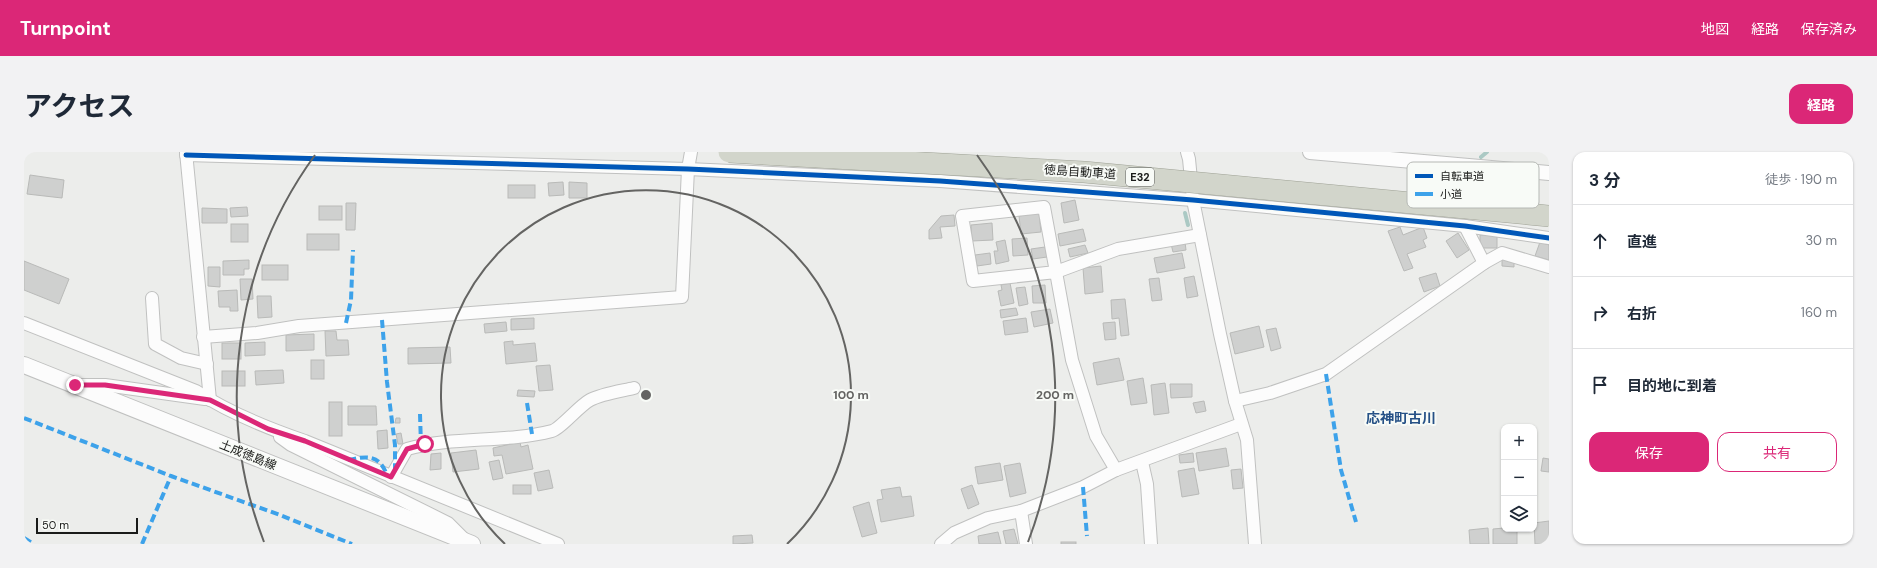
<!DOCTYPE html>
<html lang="ja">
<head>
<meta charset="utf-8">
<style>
  body { margin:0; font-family:"DM Sans","Noto Sans JP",sans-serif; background:#f2f2f3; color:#1f2937 }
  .controls { position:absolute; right:12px; bottom:12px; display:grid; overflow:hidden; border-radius:8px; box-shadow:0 1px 3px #0004 }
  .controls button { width:36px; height:36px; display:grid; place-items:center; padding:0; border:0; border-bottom:1px solid #e0e1e3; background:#fff; color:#1f2937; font:20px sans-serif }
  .scale { position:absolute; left:12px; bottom:10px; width:102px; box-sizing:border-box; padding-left:4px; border:2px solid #1a1b19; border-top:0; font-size:11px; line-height:14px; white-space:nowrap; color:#1a1b19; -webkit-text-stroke:3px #f8fbf7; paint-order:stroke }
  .stop { position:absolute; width:12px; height:12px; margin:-9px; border:3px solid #db2777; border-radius:50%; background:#fff }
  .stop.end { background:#db2777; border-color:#fff; box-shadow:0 1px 4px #0008 }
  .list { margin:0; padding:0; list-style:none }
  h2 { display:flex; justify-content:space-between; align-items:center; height:52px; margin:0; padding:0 16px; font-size:17px }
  h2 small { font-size:13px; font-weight:400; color:#747a83 }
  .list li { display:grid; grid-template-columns:26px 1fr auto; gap:12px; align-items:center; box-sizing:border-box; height:72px; padding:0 16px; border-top:1px solid #e0e1e3 }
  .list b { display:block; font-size:15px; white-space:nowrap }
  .list em { font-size:13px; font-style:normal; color:#747a83 }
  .actions { display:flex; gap:8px; padding:12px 16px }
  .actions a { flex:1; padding:9px 0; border:1px solid #db2777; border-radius:12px; text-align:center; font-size:14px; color:#db2777 }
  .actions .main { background:#db2777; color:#fff }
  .icon { flex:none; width:22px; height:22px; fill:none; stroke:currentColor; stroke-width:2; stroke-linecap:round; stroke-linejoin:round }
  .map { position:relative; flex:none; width:1525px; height:392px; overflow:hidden; border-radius:12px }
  header { display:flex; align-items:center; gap:24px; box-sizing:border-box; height:56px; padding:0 20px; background:#db2777; color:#fff }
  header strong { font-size:19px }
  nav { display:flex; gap:22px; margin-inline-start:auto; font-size:14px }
  .intro { display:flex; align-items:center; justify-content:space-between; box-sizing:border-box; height:96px; padding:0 24px }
  h1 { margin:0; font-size:28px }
  .button { padding:10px 18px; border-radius:12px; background:#db2777; color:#fff; font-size:14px; font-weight:700 }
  main { display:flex; gap:24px; padding:0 24px }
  aside { flex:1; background:#fff; border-radius:12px; box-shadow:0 1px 3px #0004 }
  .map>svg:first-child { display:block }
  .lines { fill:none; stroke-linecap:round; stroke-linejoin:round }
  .stream { stroke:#abc9c4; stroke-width:4 }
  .building { fill:#cfd0cf; stroke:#b9bab8 }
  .minor-casing { stroke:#c0c1c0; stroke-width:14 }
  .tertiary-casing { stroke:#c0c1c0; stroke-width:16 }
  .secondary-casing { stroke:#c0c1c0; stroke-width:18 }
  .minor { stroke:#fcfcfc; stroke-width:12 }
  .tertiary { stroke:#fcfcfc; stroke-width:14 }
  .secondary { stroke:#fcfcfc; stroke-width:16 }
  .motorway-bridge-casing { stroke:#9fa296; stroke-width:22; stroke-linecap:butt }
  .motorway-bridge { stroke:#d2d5cb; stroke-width:21 }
  .quiet { stroke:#3da2ea; stroke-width:4; stroke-dasharray:8 4; stroke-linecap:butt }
  .cycleway-casing { stroke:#f8fbf7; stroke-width:8 }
  .cycleway { stroke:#0057b8; stroke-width:5 }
  .route { stroke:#db2777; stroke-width:5 }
  .ring { fill:none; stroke:#646462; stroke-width:2 }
  .labels { text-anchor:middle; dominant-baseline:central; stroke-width:4; stroke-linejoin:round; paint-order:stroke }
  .shield { fill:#f8fbf7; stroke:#5d5e5c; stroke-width:1 }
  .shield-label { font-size:11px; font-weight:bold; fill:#1a1b19 }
  .street-label { font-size:12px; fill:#1a1b19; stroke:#f8fbf7 }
  .quarter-label { font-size:14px; font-weight:bold; fill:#265186; stroke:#f8fbf7 }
  .key { fill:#f8fbf7; stroke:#b5b8b4; stroke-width:1 }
  .key-label { font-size:11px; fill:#1a1b19 }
  .centre { fill:#646462; stroke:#f8fbf7; stroke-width:2 }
  .ring-label { font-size:12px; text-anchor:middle; font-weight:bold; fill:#646462; stroke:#f8fbf7; stroke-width:4; stroke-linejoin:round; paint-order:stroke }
</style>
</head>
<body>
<header>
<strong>Turnpoint</strong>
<nav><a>地図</a><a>経路</a><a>保存済み</a></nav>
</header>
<div class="intro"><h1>アクセス</h1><a class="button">経路</a></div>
<main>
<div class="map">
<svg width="1525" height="392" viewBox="0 0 1525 392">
  <rect width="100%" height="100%" fill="#ecedeb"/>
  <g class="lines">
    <g class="stream">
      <path d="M1457,5L1463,0"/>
      <path d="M1161,61L1164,73"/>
    </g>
  </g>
  <g class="building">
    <path d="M6,23L40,28L38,46L3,42Z"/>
    <path d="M539,30L540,43L525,44L524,31Z"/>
    <path d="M545,30L563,31V46H545Z"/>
    <rect x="484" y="33" width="27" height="13"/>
    <path d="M1051,48L1055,68L1040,71L1037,51Z"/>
    <path d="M322,51H332L331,78H322Z"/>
    <rect x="295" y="54" width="23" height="14"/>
    <path d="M223,55L224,64L207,65L206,56Z"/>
    <path d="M178,56L203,57V71H178Z"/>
    <path d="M1015,61L1017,80L997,82L995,64Z"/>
    <path d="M930,63L931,74L916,75L918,86L905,87V78L917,64Z"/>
    <path d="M968,71L969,88L948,89L947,73Z"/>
    <rect x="207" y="72" width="17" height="18"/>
    <path d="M1376,75L1379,83L1399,75L1403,86L1399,88L1402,95L1383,102L1389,116L1380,119L1364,79Z"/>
    <path d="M1059,77L1062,89L1036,94L1034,82Z"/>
    <path d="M1434,81L1445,98L1433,106L1422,89Z"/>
    <rect x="283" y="82" width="32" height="16"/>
    <rect x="1456" y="83" width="17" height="13"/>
    <path d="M1003,86L1004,103L989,104L988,87Z"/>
    <path d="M981,88L985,109L972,112L970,99H974L972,90Z"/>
    <path d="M1161,90L1162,98L1149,100L1147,92Z"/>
    <path d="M1516,90L1525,93V108L1511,104Z"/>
    <path d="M1061,93L1064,101L1046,105L1044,97Z"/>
    <path d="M1021,95L1023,105L1009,107L1007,97Z"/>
    <path d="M966,101L967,112L953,114L951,103Z"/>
    <path d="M1158,101L1161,116L1133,121L1130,106Z"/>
    <path d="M1478,106L1490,107V115L1478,114Z"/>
    <path d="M225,108V117H220V123H199V109Z"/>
    <path d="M0,109L45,127L35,152L0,138Z"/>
    <rect x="238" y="113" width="26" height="15"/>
    <path d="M1077,114L1079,140L1061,142L1059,116Z"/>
    <path d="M184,115H196V135L184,134Z"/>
    <path d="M1412,121L1416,134L1400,140L1395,126Z"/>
    <path d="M1170,124L1174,144L1163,146L1160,126Z"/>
    <path d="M1135,126L1138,148L1128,149L1125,127Z"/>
    <path d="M216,127H228L229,147L217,148Z"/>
    <path d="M986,131L990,151L977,154L974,139L978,138L977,133Z"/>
    <path d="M1021,133L1022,151H1009L1008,134Z"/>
    <path d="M1001,135L1004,152L995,154L992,136Z"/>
    <path d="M213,138L214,159H206V155H195L194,139Z"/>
    <path d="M233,144H247L248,165L234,166Z"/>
    <path d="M1101,147L1105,183L1097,184L1095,166L1088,167L1087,148Z"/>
    <path d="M992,156L994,163L977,166L976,158Z"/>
    <path d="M1026,157L1029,171L1010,175L1007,160Z"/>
    <path d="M510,166V177L487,178V167Z"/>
    <path d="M1002,166L1004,180L981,183L979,169Z"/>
    <path d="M482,170L483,179L461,181L460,172Z"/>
    <path d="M1091,170L1092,187L1081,188L1079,171Z"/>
    <path d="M1235,174L1240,195L1211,202L1206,181Z"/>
    <path d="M1252,176L1257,196L1247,199L1242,178Z"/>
    <path d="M301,179H312L313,188H324L325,203L302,204Z"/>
    <path d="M290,182V198L262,199V183Z"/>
    <path d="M489,189V193L511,191L513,209L482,212L480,190Z"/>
    <path d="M241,190V203L221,204V191Z"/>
    <rect x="198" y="191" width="19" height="16"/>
    <path d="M426,195L427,211L384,212V196Z"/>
    <path d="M1095,206L1100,228L1073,233L1069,211Z"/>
    <rect x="287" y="208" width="13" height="19"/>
    <path d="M526,213L529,238L515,239L512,214Z"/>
    <path d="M259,218L260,231L232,233L231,219Z"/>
    <rect x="198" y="219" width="23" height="15"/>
    <path d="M1119,226L1123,251L1107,253L1103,229Z"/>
    <path d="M1141,231L1145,261L1130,263L1127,233Z"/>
    <path d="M1146,232H1168V245L1147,246Z"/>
    <path d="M494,238L511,239L510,245L493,244Z"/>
    <path d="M1180,249L1182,259L1172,261L1169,251Z"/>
    <rect x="305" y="250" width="13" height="34"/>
    <path d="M324,254H352L353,273H324Z"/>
    <path d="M372,266H376V271H371Z"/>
    <path d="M363,278L364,296L354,297L353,279Z"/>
    <path d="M377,281L379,292H374L372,282Z"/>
    <path d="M496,290L497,295L504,293L509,317L482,322L478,303L470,304L469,296Z"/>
    <path d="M1202,296L1205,314L1175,319L1172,301Z"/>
    <path d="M452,298L455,317L429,320L427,301Z"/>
    <path d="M417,301V317L406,318L407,302Z"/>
    <path d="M1169,301L1170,310L1156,311L1155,303Z"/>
    <path d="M1519,306L1525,307V320L1517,319Z"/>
    <path d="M475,308L479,326L469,328L465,310Z"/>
    <path d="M976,311L979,328L954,332L951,315Z"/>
    <path d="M996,311L1002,341L986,345L980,314Z"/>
    <path d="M1170,316L1175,342L1158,345L1154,319Z"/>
    <path d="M1217,317L1219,336L1209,337L1207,318Z"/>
    <path d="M525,318L529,336L514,339L510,321Z"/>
    <rect x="489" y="333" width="18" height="9"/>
    <path d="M948,333L955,352L944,357L937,337Z"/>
    <path d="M876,335L878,345L887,344L890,364L857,370L853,348L859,347L857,338Z"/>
    <path d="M845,350L853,381L838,385L829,355Z"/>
    <path d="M1525,369V392H1511L1510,371Z"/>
    <path d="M1464,376L1465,392H1446L1445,378Z"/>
    <path d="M1480,376L1493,377V392H1469V377Z"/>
    <path d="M990,377L994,392H982L979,379Z"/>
    <path d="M974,380L977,392H955L954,384Z"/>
    <path d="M728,383L729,391L709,392V384Z"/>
    <rect x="1037" y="390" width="15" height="2"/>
  </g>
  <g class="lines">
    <defs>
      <g id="minor">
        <path d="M162,0L186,248"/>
        <path d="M1163,0L1165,7L1169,48L1196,182L1211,249L1223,288L1231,392"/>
        <path d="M162,3L664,17L916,29L1169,48L1441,74L1525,86"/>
        <path d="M1441,74L1460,111"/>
        <path d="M128,146L131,192L157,206L183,212"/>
        <path d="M0,171L172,239C205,261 243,276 281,289L534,392"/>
        <path d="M179,185L233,181L275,174L658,145L664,17L667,0"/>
        <path d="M56,233H81L181,247"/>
        <path d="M1211,249L1246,241L1302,222L1460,111L1478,101L1525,115"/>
        <path d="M256,285L267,293L424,371L439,386"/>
        <path d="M1118,310L1123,332L1127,392"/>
        <path d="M1092,318L1072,284L1048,208L1032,120L949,129L938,64L1020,55L1032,120L1094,97L1176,83"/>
        <path d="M367,325L383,297C430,284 482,291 528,279C536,277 555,254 566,248C577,242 597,239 610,236"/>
        <path d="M997,359L1002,392"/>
        <path d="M917,392L930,381L964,366L997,359L1059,335L1092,318L1217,272"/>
      </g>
      <path id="tertiary" d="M1286,0L1525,21"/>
      <path id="secondary" d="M0,213L448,392"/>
    </defs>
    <use href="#minor" class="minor-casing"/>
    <use href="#tertiary" class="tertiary-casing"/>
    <use href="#secondary" class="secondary-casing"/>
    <use href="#minor" class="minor"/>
    <use href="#tertiary" class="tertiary"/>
    <use href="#secondary" class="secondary"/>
    <defs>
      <path id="motorway-bridge" d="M705,0L1060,20L1525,64"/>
    </defs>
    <use href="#motorway-bridge" class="motorway-bridge-casing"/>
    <use href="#motorway-bridge" class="motorway-bridge"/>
    <g class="quiet">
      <path d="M358,168L363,230L371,293V318"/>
      <path d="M322,171L327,148L329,98"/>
      <path d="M1302,222L1317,318L1332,370"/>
      <path d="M503,251L508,282"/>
      <path d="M396,262L397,293"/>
      <path d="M0,266L147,324"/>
      <path d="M324,308C343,304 355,302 363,323"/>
      <path d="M1059,335L1063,384"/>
      <path d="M0,386L10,392"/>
      <path d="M118,392L147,324L256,363L328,392"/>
    </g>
    <defs>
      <path id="cycleway" d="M162,3L664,17L916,29L1169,48L1441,74L1525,86"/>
    </defs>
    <use href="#cycleway" class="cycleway-casing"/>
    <use href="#cycleway" class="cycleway"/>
  </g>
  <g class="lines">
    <path class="route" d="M51,233H81L186,248L244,277L281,289L367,325L383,297L401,292"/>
  </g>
  <g class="ring">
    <path d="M481 392A205 205 0 1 1 763 392"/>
    <path d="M240 390A409 409 0 0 1 291 3M953 3A409 409 0 0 1 1004 390"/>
  </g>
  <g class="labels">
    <rect class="shield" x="1102" y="16" width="28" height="18" rx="3"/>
    <g class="shield-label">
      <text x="1116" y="25">E32</text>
    </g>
    <g class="street-label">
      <text transform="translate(1056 20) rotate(4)">徳島自動車道</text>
      <text transform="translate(224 303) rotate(22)">土成徳島線</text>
    </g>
    <g class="quarter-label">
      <text x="1377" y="266">応神町古川</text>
    </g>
  </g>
  <rect x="1383" y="10" width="132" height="46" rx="6" class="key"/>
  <rect x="1391" y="22" width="18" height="4" fill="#0057b8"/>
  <rect x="1391" y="40" width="18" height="4" fill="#3da2ea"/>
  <g class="key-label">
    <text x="1416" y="28">自転車道</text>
    <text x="1416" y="46">小道</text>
  </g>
  <circle cx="622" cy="243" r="6" class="centre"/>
  <g class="ring-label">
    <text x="827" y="247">100 m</text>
    <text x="1031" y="247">200 m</text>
  </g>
</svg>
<div class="controls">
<button>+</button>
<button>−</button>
<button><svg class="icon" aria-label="layers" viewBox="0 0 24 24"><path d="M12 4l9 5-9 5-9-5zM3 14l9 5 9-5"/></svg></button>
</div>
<div class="scale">50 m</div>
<div class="stop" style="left:401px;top:292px"></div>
<div class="stop end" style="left:51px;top:233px"></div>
</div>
<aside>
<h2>3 分<small>徒歩 · 190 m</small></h2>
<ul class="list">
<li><svg class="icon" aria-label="ahead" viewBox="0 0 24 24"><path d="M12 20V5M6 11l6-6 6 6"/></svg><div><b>直進</b></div><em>30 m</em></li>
<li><svg class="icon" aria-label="right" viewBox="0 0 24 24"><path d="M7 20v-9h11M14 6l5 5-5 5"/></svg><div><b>右折</b></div><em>160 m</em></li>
<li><svg class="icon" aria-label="arrive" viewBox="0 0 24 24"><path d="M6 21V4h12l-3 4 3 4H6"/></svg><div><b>目的地に到着</b></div></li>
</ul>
<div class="actions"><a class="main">保存</a><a>共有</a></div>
</aside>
</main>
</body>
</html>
